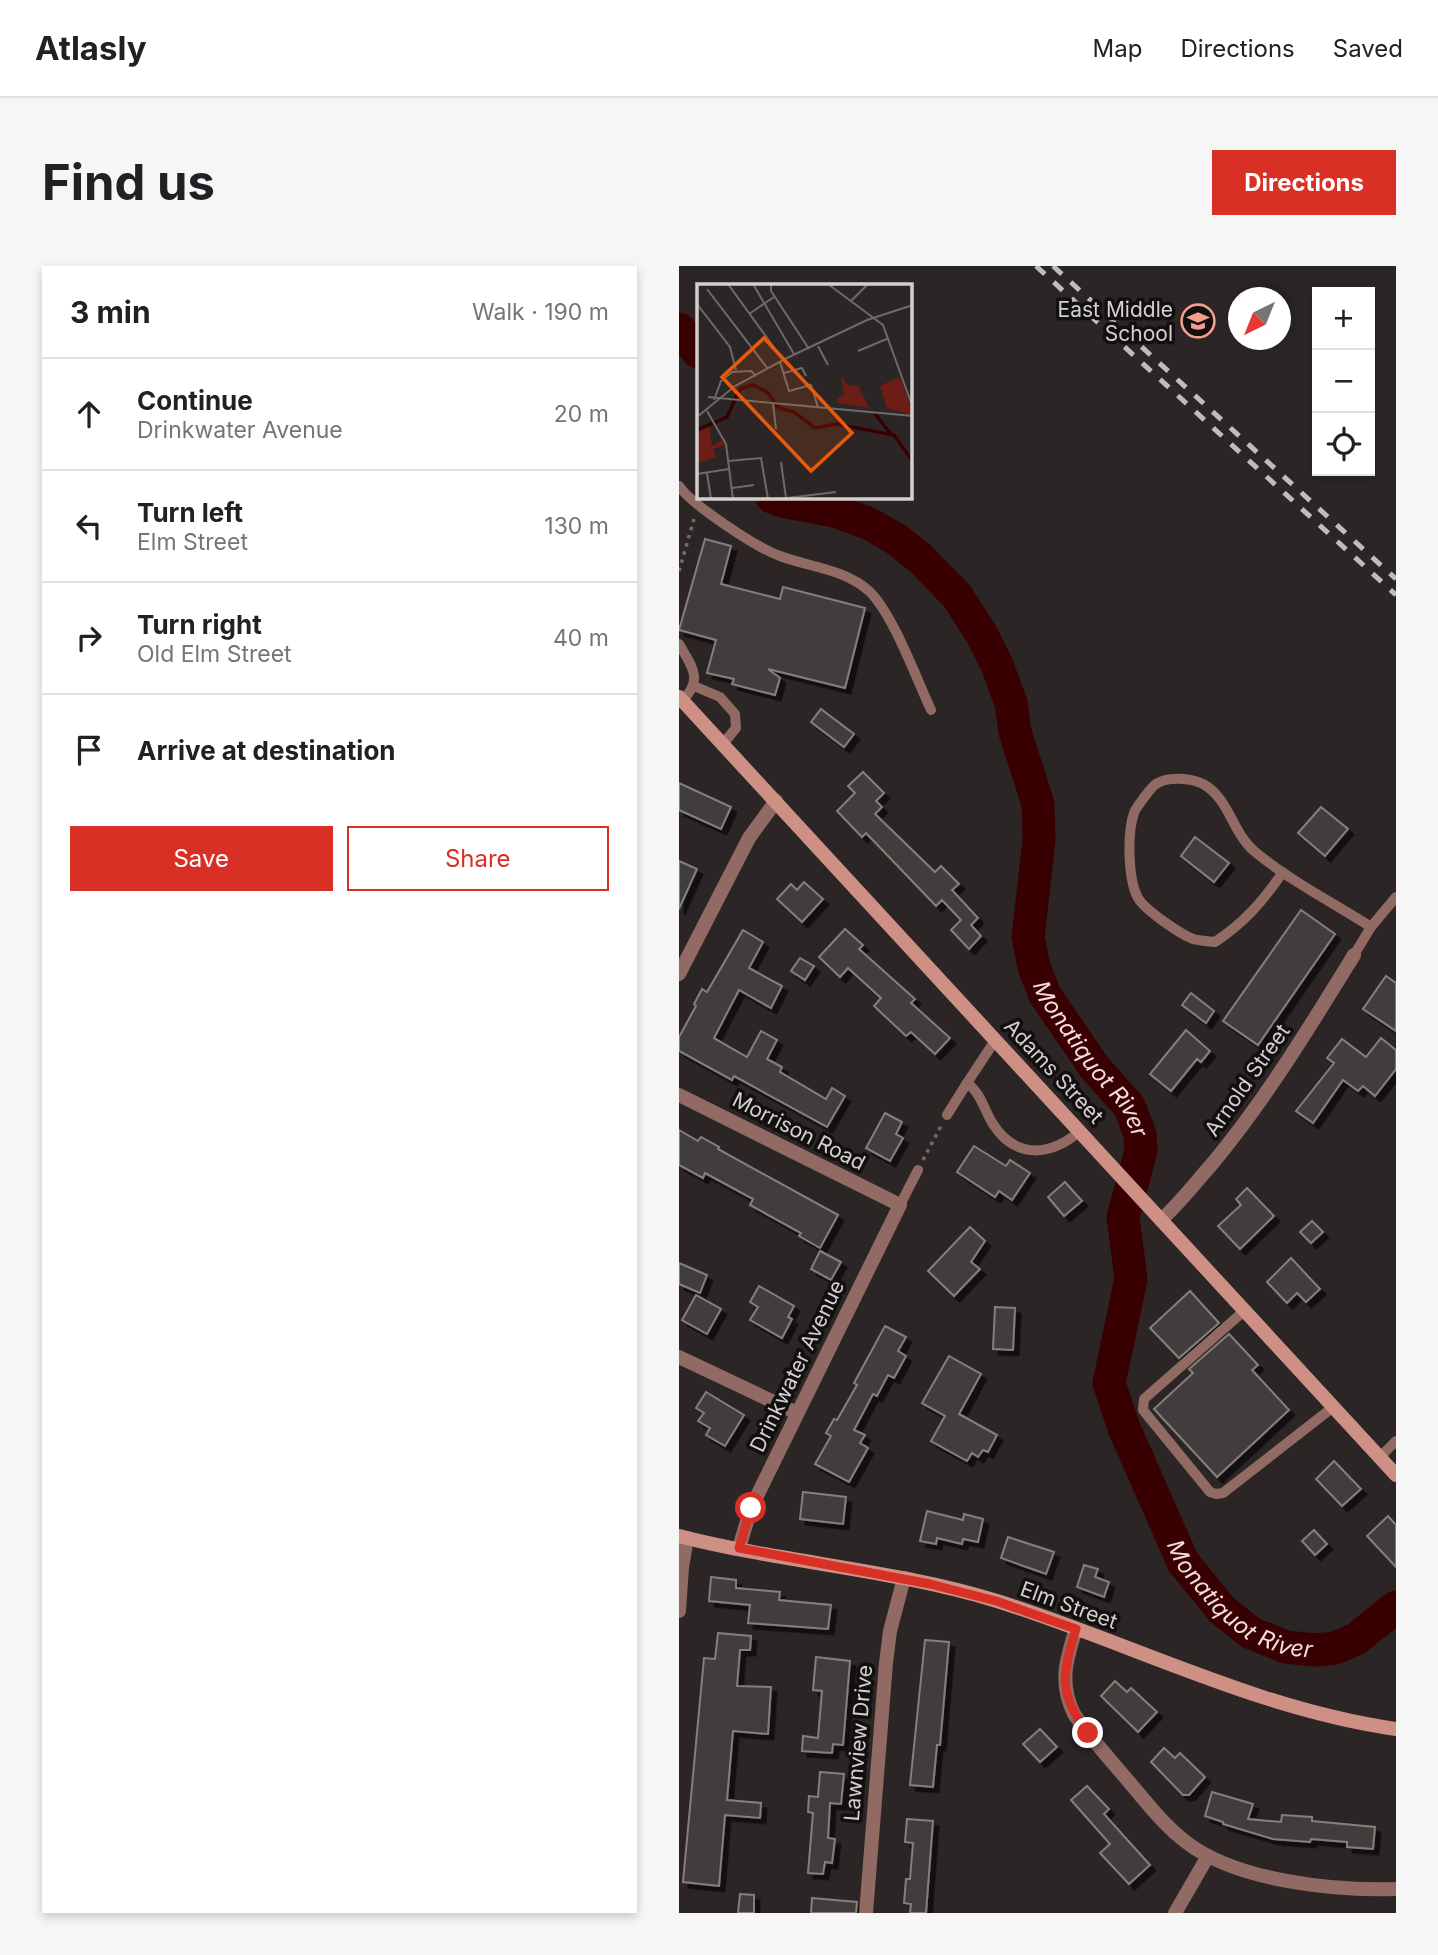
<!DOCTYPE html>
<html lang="en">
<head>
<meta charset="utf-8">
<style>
  body { margin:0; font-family:Inter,sans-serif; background:#f6f6f6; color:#202124 }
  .controls { position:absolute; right:21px; top:21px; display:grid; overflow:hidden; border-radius:0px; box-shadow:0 4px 10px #0003 }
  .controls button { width:63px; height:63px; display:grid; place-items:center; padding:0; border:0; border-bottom:2px solid #e0e0e0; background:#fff; color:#202124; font:35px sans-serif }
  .compass { position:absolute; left:549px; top:21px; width:63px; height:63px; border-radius:50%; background:#fff; box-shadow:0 4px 10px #0003; rotate:223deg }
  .stop { position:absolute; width:21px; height:21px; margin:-16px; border:5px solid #d93025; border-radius:50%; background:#fff }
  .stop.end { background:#d93025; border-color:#fff; box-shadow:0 2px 7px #0008 }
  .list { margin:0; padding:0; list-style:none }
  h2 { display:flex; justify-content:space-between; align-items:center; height:91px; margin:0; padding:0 28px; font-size:30px }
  h2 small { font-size:23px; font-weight:400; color:#757577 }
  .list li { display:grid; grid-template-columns:46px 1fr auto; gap:21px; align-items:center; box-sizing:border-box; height:112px; padding:0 28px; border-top:2px solid #e0e0e0 }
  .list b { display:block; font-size:26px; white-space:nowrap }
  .list p { margin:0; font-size:23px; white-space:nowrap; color:#757577 }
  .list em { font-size:23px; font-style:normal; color:#757577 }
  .actions { display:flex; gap:14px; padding:21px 28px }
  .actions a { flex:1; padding:16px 0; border:2px solid #d93025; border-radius:0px; text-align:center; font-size:24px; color:#d93025 }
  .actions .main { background:#d93025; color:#fff }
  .icon { flex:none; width:38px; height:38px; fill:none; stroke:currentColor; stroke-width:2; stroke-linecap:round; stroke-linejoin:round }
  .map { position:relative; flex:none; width:717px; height:1647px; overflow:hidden; border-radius:0px }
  header { display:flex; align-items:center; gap:42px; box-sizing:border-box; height:98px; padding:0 35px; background:#fff; border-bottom:2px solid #e0e0e0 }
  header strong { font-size:33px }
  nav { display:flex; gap:38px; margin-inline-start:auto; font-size:24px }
  .intro { display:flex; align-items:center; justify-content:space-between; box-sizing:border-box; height:168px; padding:0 42px }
  h1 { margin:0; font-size:49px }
  .button { padding:18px 32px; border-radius:0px; background:#d93025; color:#fff; font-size:24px; font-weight:700 }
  main { display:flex; gap:42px; padding:0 42px }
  aside { flex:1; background:#fff; border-radius:0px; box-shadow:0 4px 10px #0003 }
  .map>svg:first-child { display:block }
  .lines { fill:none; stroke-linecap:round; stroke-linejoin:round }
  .river { stroke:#380000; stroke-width:33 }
  .building { fill:#433d3c; stroke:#857e7d; stroke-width:2; filter:url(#shadow) }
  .path { stroke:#706c6b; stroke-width:3.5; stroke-dasharray:3.5 5; stroke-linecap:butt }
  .lane { stroke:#916a64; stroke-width:10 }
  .street { stroke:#916a64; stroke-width:14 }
  .secondary { stroke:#ce9085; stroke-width:14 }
  .rail { stroke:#c1bcbc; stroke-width:5; stroke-dasharray:12 12; stroke-linecap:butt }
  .route { stroke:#d93025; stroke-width:9 }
  .labels { text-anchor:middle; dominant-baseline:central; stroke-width:7; stroke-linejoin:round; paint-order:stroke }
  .poi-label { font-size:21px; fill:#d4d0d0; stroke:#120f0f; text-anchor:end }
  .street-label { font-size:21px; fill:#d4d0d0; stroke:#120f0f }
  .water-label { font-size:23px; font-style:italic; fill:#f6ddd8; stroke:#120f0f }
  .inset-river { fill:none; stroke:#380000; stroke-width:3.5 }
  .inset-road { fill:none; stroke:#6f6a69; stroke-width:2 }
  .view { fill:#e8590c; fill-opacity:0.15; stroke:#e8590c; stroke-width:3.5 }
  .inset-edge { fill:none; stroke:#d4d0d0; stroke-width:3.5 }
</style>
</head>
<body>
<header>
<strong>Atlasly</strong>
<nav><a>Map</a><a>Directions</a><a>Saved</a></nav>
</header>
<div class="intro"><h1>Find us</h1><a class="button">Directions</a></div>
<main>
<aside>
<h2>3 min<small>Walk · 190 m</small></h2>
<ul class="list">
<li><svg class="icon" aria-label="ahead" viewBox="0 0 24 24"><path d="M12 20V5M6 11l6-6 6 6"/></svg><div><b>Continue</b><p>Drinkwater Avenue</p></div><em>20 m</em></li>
<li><svg class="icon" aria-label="left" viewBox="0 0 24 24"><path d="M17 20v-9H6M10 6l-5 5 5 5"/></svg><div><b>Turn left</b><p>Elm Street</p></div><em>130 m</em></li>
<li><svg class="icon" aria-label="right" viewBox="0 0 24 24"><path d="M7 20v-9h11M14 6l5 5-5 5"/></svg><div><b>Turn right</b><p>Old Elm Street</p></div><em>40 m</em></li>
<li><svg class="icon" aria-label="arrive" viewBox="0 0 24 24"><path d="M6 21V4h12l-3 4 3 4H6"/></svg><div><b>Arrive at destination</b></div></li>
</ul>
<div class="actions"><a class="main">Save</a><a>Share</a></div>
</aside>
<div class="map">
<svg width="717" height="1647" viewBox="0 0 717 1647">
  <defs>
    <filter id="shadow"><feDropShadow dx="5.5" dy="5.5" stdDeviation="0" flood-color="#0009"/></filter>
  </defs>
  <rect width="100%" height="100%" fill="#2b2625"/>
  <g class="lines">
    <g class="river">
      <path d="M0,63L19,86"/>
      <path id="s1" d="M93,231L103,235L155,245L189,257L217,273L242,293L278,330L302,367L318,399L332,437L336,466L359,538L360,574L349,671L355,701L366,729L416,802L450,840L461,868L462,885L444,951L452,1013L430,1117L445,1162L504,1296L543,1344L572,1367L607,1381L636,1384L656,1382L677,1373L717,1341"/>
    </g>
  </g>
  <g class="building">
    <path d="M26,273L52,280L42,318L101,333L104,321L186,342L166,422L89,403L101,412L96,429L53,418L55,413L28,407L37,374L0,364Z"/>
    <path d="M142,443L175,468L165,481L132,456Z"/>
    <path d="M184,506L205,527L197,535L203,541L196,548L256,606L262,600L280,618L273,624L299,652L292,659L302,670L290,683L272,664L282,654L263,634L257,640L187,567L183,571L158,545L176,527L169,520Z"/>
    <path d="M0,517L52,541L42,563L0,544Z"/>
    <path d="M642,541L669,563L646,590L619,567Z"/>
    <path d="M516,571L550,597L535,616L502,590Z"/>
    <path d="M0,595L18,603L0,643Z"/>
    <path d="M125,616L144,633L123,656L98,633L112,618L118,624Z"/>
    <path d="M622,644L656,668L579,779L544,755Z"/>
    <path d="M166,663L184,679L180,683L236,733L232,737L271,772L256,788L232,766L227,770L195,740L202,732L169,702L161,711L140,691Z"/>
    <path d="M64,664L84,676L70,702L103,720L92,742L60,724L35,772L68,791L82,765L98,774L88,793L103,801L101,806L147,833L153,822L166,830L148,861L55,810L53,814L0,785V771L17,740L15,738L23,723L28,726Z"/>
    <path d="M121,692L135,700L126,714L112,705Z"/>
    <path d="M707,710L717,717V765L684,743Z"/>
    <path d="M512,727L535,745L527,757L503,739Z"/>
    <path d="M507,764L531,785L522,796L518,793L492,825L471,808Z"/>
    <path d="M702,772L717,784V803L696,830L684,820L679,825L664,814L634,857L617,845L655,797L648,792L663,773L687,791Z"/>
    <path d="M206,847L223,856L217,868L224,872L211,895L187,882Z"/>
    <path d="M0,864L19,875L22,871L40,881L39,883L159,949L141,982L120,970L122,967L71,939L74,933L26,907L24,912L0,899Z"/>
    <path d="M295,880L327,900L331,894L351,907L333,934L320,925L316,931L278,906Z"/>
    <path d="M386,916L403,935L385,950L369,931Z"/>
    <path d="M568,922L595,950L561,983L539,960L562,939L557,933Z"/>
    <path d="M633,955L644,966L632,977L621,966Z"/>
    <path d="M291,961L306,975L292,996L301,1003L275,1030L249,1005Z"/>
    <path d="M141,985L162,996L152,1014L132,1003Z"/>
    <path d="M612,992L641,1023L627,1036L618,1027L608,1037L588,1016Z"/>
    <path d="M0,997L28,1009L21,1027L0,1018Z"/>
    <path d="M80,1020L115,1040L109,1051L113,1053L103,1072L71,1054L79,1041L71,1036Z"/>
    <path d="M511,1025L540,1057L500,1092L471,1062Z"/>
    <path d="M17,1029L42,1043L28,1068L3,1054Z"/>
    <path d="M316,1041L336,1042L334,1084L314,1083Z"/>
    <path d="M206,1060L227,1071L219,1085L227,1090L215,1112L209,1109L198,1130L194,1128L175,1164L186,1169L181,1177L189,1182L170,1216L136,1198L152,1170L147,1167L155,1153L158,1154L178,1119L175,1117Z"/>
    <path d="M550,1068L579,1099L573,1104L610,1144L538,1211L475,1143L514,1107L510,1103Z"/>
    <path d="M270,1090L302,1108L280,1148L318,1169L309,1186L304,1184L299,1191L293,1187L288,1195L252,1175L266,1150L243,1137Z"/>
    <path d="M27,1126L65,1149L46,1180L27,1169L31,1162L19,1155L25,1147L17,1142Z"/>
    <path d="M655,1195L682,1223L663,1240L637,1213Z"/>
    <path d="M124,1226L167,1231L164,1258L121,1253Z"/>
    <path d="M248,1245L284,1254L285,1248L304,1253L299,1276L284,1273L283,1278L258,1272L257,1278L241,1275Z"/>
    <path d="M709,1250L717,1259V1301L688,1270Z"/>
    <path d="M635,1264L648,1278L636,1289L623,1275Z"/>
    <path d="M329,1271L375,1286L367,1308L322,1292Z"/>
    <path d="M405,1299L419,1303L416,1311L430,1316L425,1331L398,1321Z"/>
    <path d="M32,1311L57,1314V1322L101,1326L100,1334L152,1339L149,1363L69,1357L71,1339L30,1335Z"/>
    <path d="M39,1367L72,1370L71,1384H61L58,1420L92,1421L89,1468L54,1465L48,1534L82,1537L81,1552L46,1549L40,1620L4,1616L25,1392L36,1393Z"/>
    <path d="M246,1374L270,1376L261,1479H258L254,1521L231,1519Z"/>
    <path d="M137,1391L171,1395L164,1479L154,1478L153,1487L123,1485L124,1470L139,1472L143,1425L134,1424Z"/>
    <path d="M436,1415L448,1426L452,1422L478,1446L459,1466L422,1430Z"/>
    <path d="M361,1463L378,1481L361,1496L344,1478Z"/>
    <path d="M485,1482L496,1492L501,1487L526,1511L510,1529H504L472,1496Z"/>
    <path d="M141,1506L165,1508L162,1538L151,1537L149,1572L156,1573L153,1597L146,1596L144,1608L129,1607L134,1547L129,1546L130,1530L139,1531Z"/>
    <path d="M408,1520L430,1543L425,1548L471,1599L450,1618L421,1587L431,1578L392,1534Z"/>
    <path d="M533,1526L574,1538L569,1553L602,1556L603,1549L633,1551V1555L696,1561L694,1583L668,1581V1576L632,1573L631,1576L594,1573L544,1558V1556L526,1550Z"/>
    <path d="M228,1553L254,1555L247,1647H231L232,1638L225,1637L227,1613H231L234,1577L226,1576Z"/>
    <path d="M61,1628L75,1629V1647H59Z"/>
    <path d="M133,1632L178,1636L177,1647H132Z"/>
  </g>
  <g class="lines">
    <g class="path">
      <path d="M0,305L15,253"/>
      <path d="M244,894L262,860"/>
    </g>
    <g class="lane">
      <path d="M0,220C13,239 78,282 101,290C130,301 166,303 190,325C214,348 237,412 252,444"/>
      <path d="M0,378C13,401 25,413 3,435"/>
      <path d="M15,420L41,431L56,448L57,462L44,478"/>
      <path d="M604,606C584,635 565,657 536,676C529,675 521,675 514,673C501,668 466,644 459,632C449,614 448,567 455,547C456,543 473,520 477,518C489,510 512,512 524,518C550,532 553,566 575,585C611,615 653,636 692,661"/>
      <path d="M675,689L692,661L717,631"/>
      <path d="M288,817L317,773"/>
      <path d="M268,849L288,817C302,827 305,844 314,858C337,894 372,890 401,865"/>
      <path d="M221,939L239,904"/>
      <path d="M565,1045L465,1133L464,1144L531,1226L537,1228L544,1227L653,1142"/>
      <path d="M700,1192L717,1175"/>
    </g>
    <g class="street">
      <path d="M0,708L70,572L97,535"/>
      <path d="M0,829L221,939L72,1242L60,1282"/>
      <path d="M482,954C501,937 516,917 533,898C587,833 630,762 675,689"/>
      <path d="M0,1091L118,1147"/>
      <path d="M0,1345L3,1301L8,1272"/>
      <path d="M397,1363C387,1394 380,1417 395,1448C410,1470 428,1490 445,1510C465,1533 483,1558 507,1576C557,1615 655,1625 717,1623"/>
      <path d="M187,1647L207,1397L211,1365L225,1312"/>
      <path d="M496,1647L529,1590"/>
    </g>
    <g class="secondary">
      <path d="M0,431L717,1209"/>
      <path d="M0,1270C105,1297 214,1303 318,1335C452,1377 577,1443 717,1463"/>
    </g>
    <g class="rail">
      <path d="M357,0L717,329"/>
      <path d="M374,0L717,313"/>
    </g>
  </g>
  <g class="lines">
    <path class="route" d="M72,1242L60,1282L251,1318L317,1335L397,1363C383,1408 379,1428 409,1467"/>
  </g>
  <defs>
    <symbol id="school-ring" viewBox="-11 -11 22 22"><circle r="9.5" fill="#120f0f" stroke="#f59d8f" stroke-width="1.5"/><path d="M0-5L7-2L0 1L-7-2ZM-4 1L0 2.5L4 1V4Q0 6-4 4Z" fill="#f59d8f"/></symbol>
  </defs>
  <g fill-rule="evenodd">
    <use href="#school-ring" x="500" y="36" width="38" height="38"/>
  </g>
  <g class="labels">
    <g class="poi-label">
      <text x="494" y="43">East Middle<tspan x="494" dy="24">School</tspan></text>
    </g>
    <g class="street-label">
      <text transform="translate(375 805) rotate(47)">Adams Street</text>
      <text transform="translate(568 814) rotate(-55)">Arnold Street</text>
      <text transform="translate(120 865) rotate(27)">Morrison Road</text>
      <text transform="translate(118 1100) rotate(-64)">Drinkwater Avenue</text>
      <text transform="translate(390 1339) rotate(20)">Elm Street</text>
      <text transform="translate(179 1477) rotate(-85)">Lawnview Drive</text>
    </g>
    <g class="water-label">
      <text stroke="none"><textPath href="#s1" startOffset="714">Monatiquot River</textPath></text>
      <text stroke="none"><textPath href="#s1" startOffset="1323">Monatiquot River</textPath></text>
    </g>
  </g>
  <g transform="translate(18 18)">
    <rect width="215" height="215" fill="#2b2625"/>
    <path d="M144,92L151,101L161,102L172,124L141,119L140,114L147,111ZM203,93L215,127V131L190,124L183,102ZM5,143L12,144L15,162L26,156L29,161L16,165L19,173L0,179V146Z" fill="#6c1d15"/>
    <path class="inset-river" d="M178,130L194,150M0,146L30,133L43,105L56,101L70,108L82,124L97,128L118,144L139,140L197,151L216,178"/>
    <path class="inset-road" d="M31,0L86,76M56,0L97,70M74,0V7L112,65M131,0L186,41L216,124M10,5L71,85M154,17L171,0M0,20L33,63L39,86M52,30L77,13M121,62L131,81M161,67L192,54M83,78L92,107L114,101L121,123M87,89L105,84L109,92M11,113L216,132M17,116L24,97L35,88L54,87L59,92M76,120L79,145M10,127L29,160L36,215M0,133L38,102L90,74L170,36L216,21M31,177L64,174L71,215M84,178L89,214M10,189L14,215M0,190L32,185M35,204L57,201M82,215L139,208"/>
    <path class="view" d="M67,54L155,149L114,187L25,93Z"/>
    <rect width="215" height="215" class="inset-edge"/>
  </g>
</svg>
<div class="controls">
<button>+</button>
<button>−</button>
<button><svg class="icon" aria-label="locate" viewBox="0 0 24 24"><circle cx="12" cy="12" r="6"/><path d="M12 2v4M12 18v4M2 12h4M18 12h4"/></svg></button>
</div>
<svg class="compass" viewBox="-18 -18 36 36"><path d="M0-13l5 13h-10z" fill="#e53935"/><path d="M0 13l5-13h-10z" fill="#757577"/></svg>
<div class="stop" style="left:72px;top:1242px"></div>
<div class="stop end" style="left:409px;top:1467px"></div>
</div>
</main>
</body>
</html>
